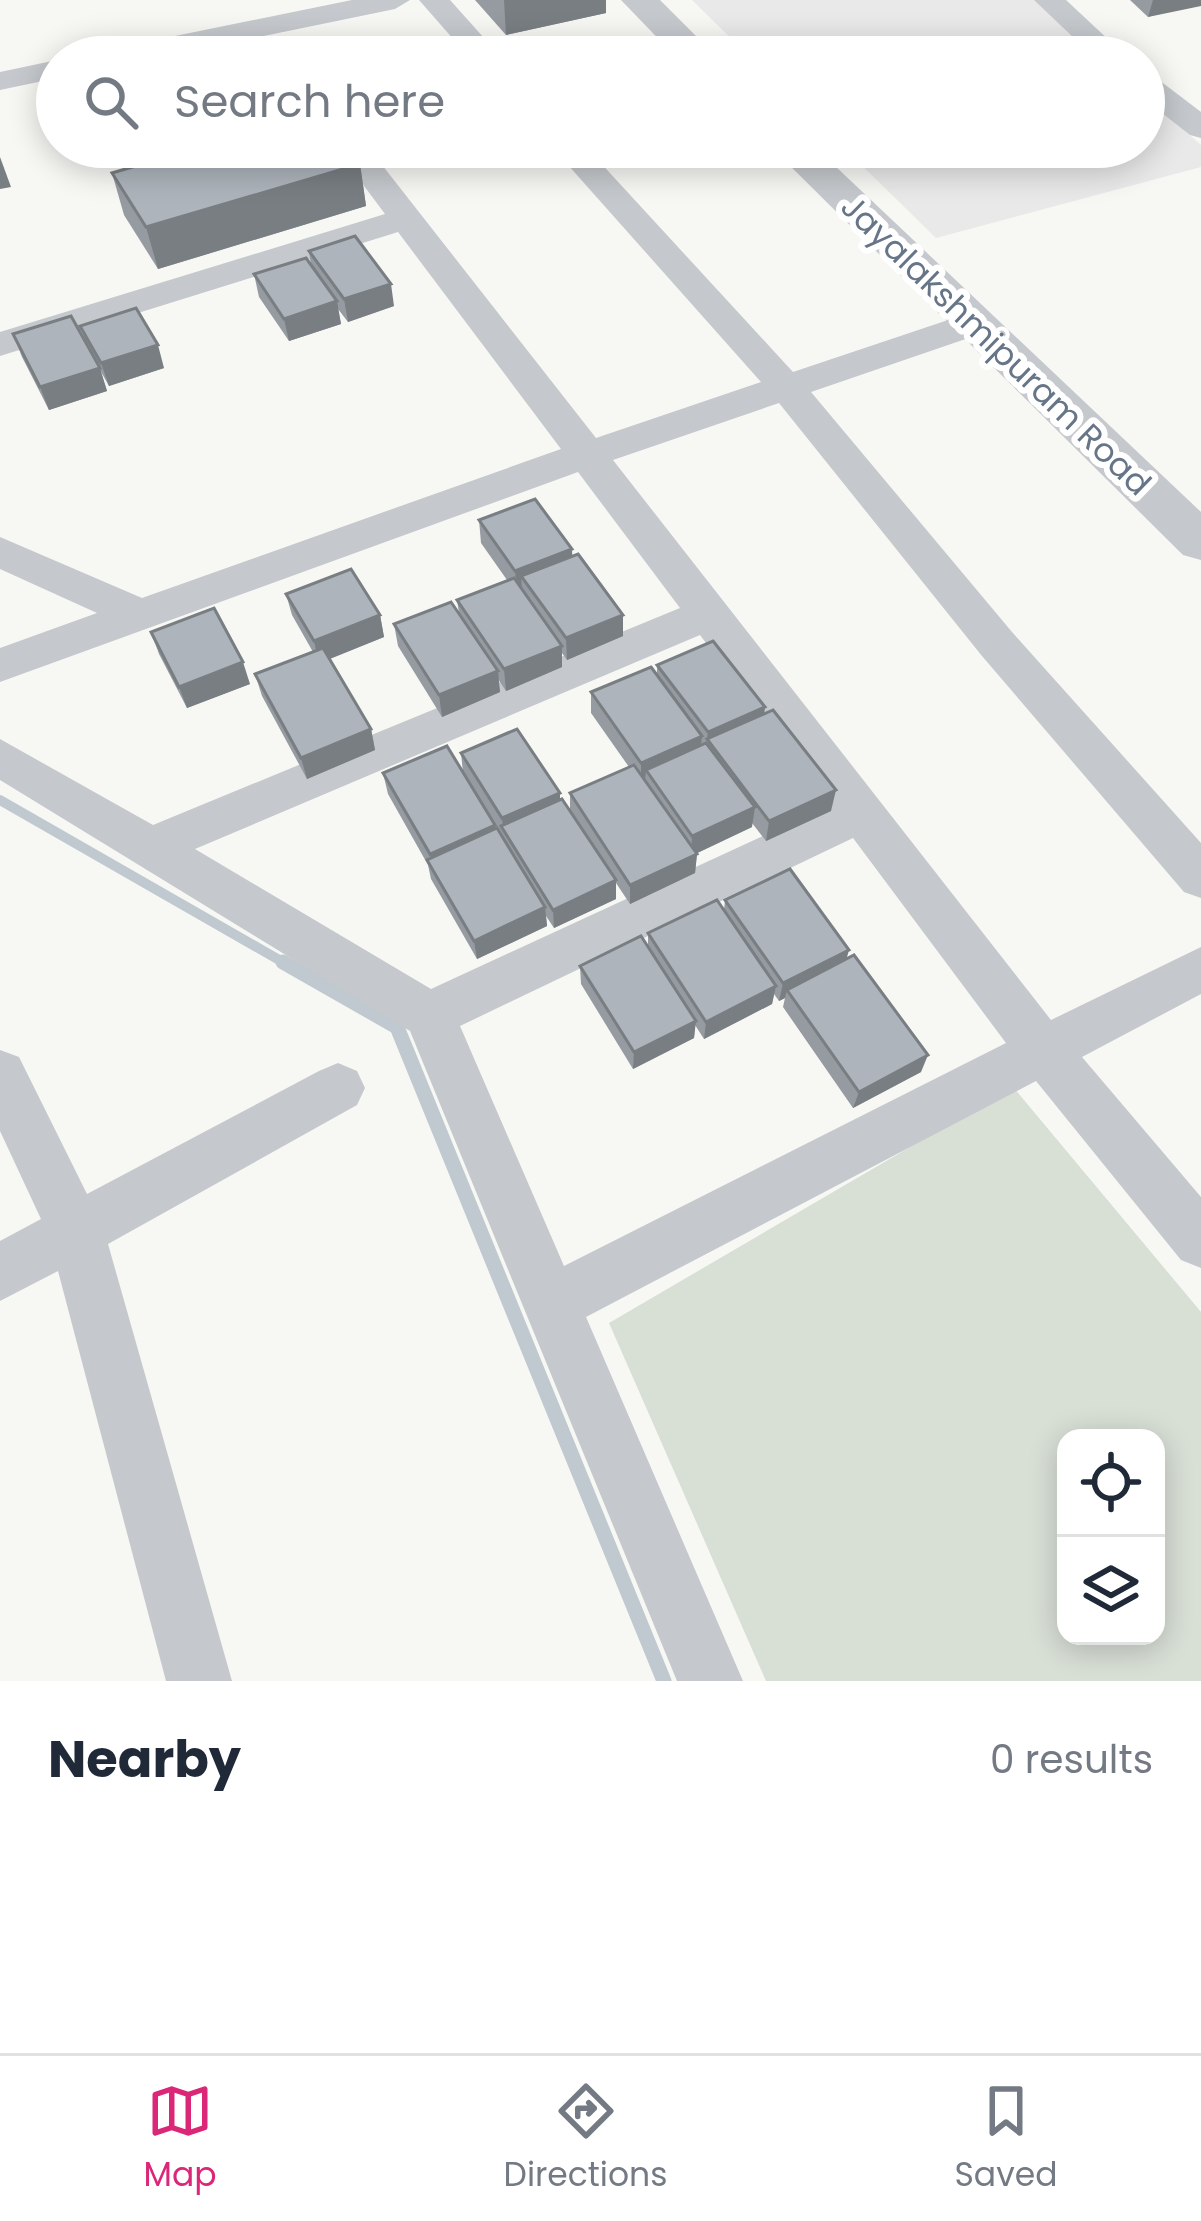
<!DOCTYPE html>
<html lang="en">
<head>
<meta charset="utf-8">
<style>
  body { margin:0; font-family:Poppins,sans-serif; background:#f6f6f7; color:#1f2937 }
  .controls { position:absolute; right:36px; bottom:36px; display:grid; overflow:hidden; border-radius:24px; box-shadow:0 6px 30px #0003 }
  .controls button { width:108px; height:108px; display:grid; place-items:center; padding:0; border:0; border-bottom:3px solid #e0e1e3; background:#fff; color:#1f2937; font:60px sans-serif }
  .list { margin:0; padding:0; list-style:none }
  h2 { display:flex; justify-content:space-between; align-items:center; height:156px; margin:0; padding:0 48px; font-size:51px }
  h2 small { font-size:39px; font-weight:400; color:#747a83 }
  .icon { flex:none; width:66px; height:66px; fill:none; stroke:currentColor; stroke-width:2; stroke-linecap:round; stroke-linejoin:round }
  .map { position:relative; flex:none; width:1201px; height:1681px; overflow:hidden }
  .search { position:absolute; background:#fff; box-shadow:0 6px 30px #0003; left:36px; right:36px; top:36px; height:132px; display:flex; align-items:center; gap:30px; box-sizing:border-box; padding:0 42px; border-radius:66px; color:#747a83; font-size:45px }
  .sheet { height:372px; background:#fff }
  nav { display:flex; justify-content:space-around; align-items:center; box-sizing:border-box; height:168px; border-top:3px solid #e0e1e3; background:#fff; font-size:33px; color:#747a83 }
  nav a { display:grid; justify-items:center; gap:6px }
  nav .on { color:#db2777 }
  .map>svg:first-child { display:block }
  .built { fill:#e8e9e8 }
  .green { fill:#d8dfd5; fill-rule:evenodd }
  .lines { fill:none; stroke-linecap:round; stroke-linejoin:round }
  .stream-far1 { stroke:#c0c9d0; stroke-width:10 }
  .stream { stroke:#c0c9d0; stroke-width:15 }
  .minor { fill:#c5c8cc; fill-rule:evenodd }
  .tertiary { fill:#c5c8cc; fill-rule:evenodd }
  .wall { fill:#959ba1 }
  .shaded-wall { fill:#797e83 }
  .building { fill:#adb4bb; stroke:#797e83; stroke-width:3 }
  .labels { text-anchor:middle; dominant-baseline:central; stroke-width:12; stroke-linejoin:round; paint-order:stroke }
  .far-street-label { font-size:33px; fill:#667587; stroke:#fff }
</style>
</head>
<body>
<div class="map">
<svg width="1201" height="1681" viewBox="0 0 1201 1681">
  <rect width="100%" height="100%" fill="#f7f8f4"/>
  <g class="built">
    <path d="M692,0H1038L1102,57H750Z"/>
    <path d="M1144,95L1201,145V167L936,238L843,147H1144Z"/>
  </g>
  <path class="green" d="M1013,1087L1201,1312V1681H766L609,1323ZM1066,1438H1156V1636H1066Z"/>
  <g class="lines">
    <path class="stream-far1" d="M0,800L288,965"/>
    <path class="stream" d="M283,962L397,1027L664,1681"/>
    <g class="minor">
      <path d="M352,0H410L395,9L161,57H101L116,48Z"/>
      <path d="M419,0H450L501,57H469Z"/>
      <path d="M1034,0H1066L1127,57H1094Z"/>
      <path d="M57,60V78L0,90V72Z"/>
      <path d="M1144,75L1155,77L1201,112V138L1190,135L1144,99Z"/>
      <path d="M335,147H368L596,438L761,382L552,147H586L793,372L960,316H986L991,324L986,332L811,392L1012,632L1201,843V898L1184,892L982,656L779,403L613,460L1051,1020L1201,947V994L1082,1057L1201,1197V1268L1181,1260L1036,1081L586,1317L743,1681H677L410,1031L0,780V739L153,825L680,608L578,472L0,682V648L97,613L0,569V537L142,598L561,449L398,232L0,356V332L385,214ZM700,635L828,806L431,989L195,849ZM853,838L1006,1043L564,1266L460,1026Z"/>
      <path d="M0,1050L19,1057L87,1194L319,1071L338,1063L357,1071L365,1088L357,1105L108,1244L232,1681H166L58,1271L0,1301V1241L41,1219L0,1131Z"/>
    </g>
    <g class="tertiary">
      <path d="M621,0H660L717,57H676Z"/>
      <path d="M771,147H815L1201,512V560L1183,555Z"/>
    </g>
  </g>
  <g class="wall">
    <path d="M475,0H606V13L506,35Z"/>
    <path d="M1130,0H1201L1148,17Z"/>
    <path d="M360,164L366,206L158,269L124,215L112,173Z"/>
    <path d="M309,251L394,306L348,322L338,309L341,324L289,341L259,297L254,274L311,266Z"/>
    <path d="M80,326L164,368L109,386L100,370L107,391L49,410L22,357L13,334L87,345Z"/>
    <path d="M479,520L573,556L623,636L567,660L562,653V667L506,691L498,679L500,692L442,717L398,646L394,624L459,613L457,600L507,580L481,543Z"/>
    <path d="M286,594L380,615L384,637L330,659L371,729L375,750L307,779L262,696L255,674L313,652L292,615Z"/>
    <path d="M151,632L250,684L187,708L159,654Z"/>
    <path d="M657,665L765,707L764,714L831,811L766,841L752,823V827L697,853L695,873L630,904L616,883V899L554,928L546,916L547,926L477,959L431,879L428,865L388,794L383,773H463L461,753L560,800L570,811V793L629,767L591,713V692L657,675Z"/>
    <path d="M725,900L847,959L921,1072L853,1108L783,1007L785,998L779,1001L774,994L772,1004L704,1039L695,1025L694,1038L633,1069L581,984L580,966L648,946V933L724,910Z"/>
  </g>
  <g class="shaded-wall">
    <path d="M504,0H606V13L506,35Z"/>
    <path d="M1153,0H1201V6L1148,17Z"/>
    <path d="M0,157L11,187L0,189Z"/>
    <path d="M360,164L366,206L158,269L146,227Z"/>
    <path d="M391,284L394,306L348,322L344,299Z"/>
    <path d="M337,301L341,324L289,341L284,319Z"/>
    <path d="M158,345L164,368L109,386L101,363Z"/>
    <path d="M100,368L107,391L49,410L40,387Z"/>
    <path d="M572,549L573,571L521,576L522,591L517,593L515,571Z"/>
    <path d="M380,615L384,637L319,663L314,641Z"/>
    <path d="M623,615V636L567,660L566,638Z"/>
    <path d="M562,646V667L506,691L504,669Z"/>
    <path d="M243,662L250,684L187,708L179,687Z"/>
    <path d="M498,671L500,692L442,717L439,695Z"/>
    <path d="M765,707L762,728L707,739L708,732Z"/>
    <path d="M371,729L375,750L307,779L301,758Z"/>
    <path d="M702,736L700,756L646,770L645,781L641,783V763Z"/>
    <path d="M836,790L831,811L766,841L769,821Z"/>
    <path d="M560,793V813L503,829L502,818Z"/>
    <path d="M755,807L752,827L691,856L692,836Z"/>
    <path d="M495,825L497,844L432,868L430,854Z"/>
    <path d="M697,854L695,873L630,904V885Z"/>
    <path d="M616,880V899L554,928L553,910Z"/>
    <path d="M545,907L547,926L477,959L474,941Z"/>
    <path d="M849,950L844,968L787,990L785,998L779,1001L783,983Z"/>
    <path d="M776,986L772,1004L704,1039L706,1022Z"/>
    <path d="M696,1021L694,1038L633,1069L634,1052Z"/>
    <path d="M928,1055L921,1072L853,1108L859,1092Z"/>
  </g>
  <g class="building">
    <path d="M201,147H347L360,164L146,227L112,173Z"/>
    <path d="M355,236L391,284L344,299L309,251Z"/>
    <path d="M306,258L337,301L284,319L254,274Z"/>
    <path d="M136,308L158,345L101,363L80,326Z"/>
    <path d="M71,316L100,368L40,387L13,334Z"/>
    <path d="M535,499L572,549L515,571L479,520Z"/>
    <path d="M578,554L623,615L566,638L521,576Z"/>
    <path d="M351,569L380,615L314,641L286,594Z"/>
    <path d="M514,578L562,646L504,669L457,600Z"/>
    <path d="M451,602L498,671L439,695L394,624Z"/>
    <path d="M214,608L243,662L179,687L151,632Z"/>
    <path d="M713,641L765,707L708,732L657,665Z"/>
    <path d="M323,648L371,729L301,758L255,674Z"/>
    <path d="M651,667L702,736L641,763L591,692Z"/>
    <path d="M773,710L836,790L769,821L707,739Z"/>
    <path d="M517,729L560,793L502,818L461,753Z"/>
    <path d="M706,743L755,807L692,836L646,770Z"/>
    <path d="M447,746L495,825L430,854L383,773Z"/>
    <path d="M634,765L697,854L630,885L570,793Z"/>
    <path d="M562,799L616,880L553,910L501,826Z"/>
    <path d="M497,828L545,907L474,941L427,860Z"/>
    <path d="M790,869L849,950L783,983L725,900Z"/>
    <path d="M717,900L776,986L706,1022L648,933Z"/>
    <path d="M641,936L696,1021L634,1052L580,966Z"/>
    <path d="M854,955L928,1055L859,1092L787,990Z"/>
  </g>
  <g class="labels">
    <g class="far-street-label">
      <text transform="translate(996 345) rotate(44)">Jayalakshmipuram Road</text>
    </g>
  </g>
</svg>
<div class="controls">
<button><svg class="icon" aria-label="locate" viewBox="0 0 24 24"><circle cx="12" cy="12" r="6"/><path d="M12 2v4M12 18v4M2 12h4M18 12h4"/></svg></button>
<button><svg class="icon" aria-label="layers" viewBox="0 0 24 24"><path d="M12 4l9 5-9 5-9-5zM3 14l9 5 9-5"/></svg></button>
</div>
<div class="search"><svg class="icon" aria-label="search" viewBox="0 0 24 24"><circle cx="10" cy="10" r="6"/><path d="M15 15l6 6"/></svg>Search here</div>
</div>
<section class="sheet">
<h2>Nearby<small>0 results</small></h2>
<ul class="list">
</ul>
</section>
<nav>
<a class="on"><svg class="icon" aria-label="map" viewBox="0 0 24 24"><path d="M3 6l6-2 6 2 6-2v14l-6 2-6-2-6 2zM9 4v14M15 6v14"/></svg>Map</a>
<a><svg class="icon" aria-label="directions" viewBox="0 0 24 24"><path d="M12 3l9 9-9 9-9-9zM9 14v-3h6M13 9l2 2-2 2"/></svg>Directions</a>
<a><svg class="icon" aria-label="saved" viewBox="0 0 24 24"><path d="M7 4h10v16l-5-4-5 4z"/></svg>Saved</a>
</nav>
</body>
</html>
